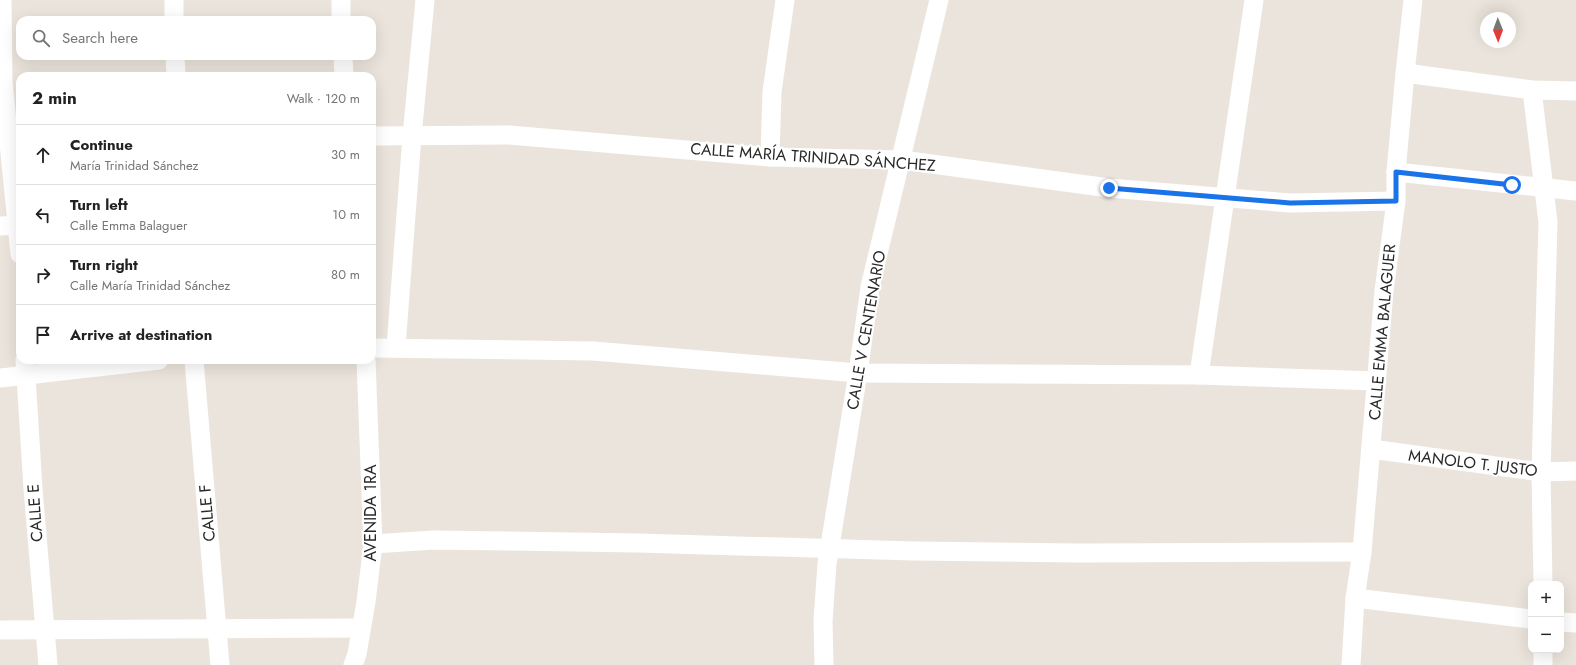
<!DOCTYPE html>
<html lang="en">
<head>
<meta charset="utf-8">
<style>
  body { margin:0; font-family:Jost,sans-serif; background:#f2f2f2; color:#222 }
  .controls { position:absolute; right:12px; bottom:12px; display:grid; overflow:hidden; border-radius:8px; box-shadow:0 4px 16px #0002 }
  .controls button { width:36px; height:36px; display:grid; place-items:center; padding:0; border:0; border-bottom:1px solid #e0e0e0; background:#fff; color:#222; font:20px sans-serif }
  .compass { position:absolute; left:1480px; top:12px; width:36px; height:36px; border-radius:50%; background:#fff; box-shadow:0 4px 16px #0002; rotate:179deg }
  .stop { position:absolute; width:12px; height:12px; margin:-9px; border:3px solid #1a73e8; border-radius:50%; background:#fff }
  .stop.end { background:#1a73e8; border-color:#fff; box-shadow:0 1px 4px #0008 }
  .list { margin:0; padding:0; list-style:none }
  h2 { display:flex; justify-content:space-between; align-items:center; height:52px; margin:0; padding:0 16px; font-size:17px }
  h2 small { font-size:13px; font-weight:400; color:#767676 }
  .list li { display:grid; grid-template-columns:26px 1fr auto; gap:12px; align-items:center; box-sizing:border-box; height:60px; padding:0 16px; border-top:1px solid #e0e0e0 }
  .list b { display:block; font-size:15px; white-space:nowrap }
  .list p { margin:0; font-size:13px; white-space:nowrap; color:#767676 }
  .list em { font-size:13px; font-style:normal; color:#767676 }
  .icon { flex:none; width:22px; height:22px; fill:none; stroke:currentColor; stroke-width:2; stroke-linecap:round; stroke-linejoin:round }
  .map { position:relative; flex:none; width:1576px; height:665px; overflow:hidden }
  .search { position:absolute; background:#fff; box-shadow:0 4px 16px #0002; left:16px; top:16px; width:360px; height:44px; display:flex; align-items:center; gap:10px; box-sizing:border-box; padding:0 14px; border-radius:12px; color:#767676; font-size:15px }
  .panel { position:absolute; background:#fff; box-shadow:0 4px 16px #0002; left:16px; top:72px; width:360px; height:292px; border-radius:12px }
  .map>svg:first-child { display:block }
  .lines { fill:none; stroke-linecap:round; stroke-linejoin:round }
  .street { stroke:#fff; stroke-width:19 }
  .route { stroke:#1a73e8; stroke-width:5 }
  .labels { text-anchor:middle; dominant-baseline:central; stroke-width:4; stroke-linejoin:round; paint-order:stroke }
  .street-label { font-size:16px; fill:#292929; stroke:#fff }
</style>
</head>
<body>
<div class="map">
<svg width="1576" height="665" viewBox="0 0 1576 665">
  <rect width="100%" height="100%" fill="#ebe4dc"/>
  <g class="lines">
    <g class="street">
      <path d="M2,0L3,82L20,254"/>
      <path d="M174,0V20"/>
      <path d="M341,0V20"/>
      <path d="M175,56L176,76"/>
      <path d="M343,56L344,76"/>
      <path d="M1405,73L1532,90L1576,91"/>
      <path d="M1532,90L1548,222L1541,472L1543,584"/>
      <path d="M372,136L509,135L770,157L902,160L1109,188L1290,203L1396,201"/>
      <path d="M770,157L772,92L785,0"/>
      <path d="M1396,172L1576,191"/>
      <path d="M0,226L19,225"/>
      <path d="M396,347L412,136L425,0"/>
      <path d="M372,348L593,351L858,373L1199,375L1377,381"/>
      <path d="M25,360L33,489L48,665"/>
      <path d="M194,360L220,665"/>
      <path d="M1199,375L1254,0"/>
      <path d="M0,378L159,360"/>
      <path d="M1371,449L1541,472L1576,471"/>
      <path d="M373,544L434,540L638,543L913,551L1079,553L1362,552"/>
      <path d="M1355,598L1531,619"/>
      <path d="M1561,622L1576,623"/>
      <path d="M0,630L361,628"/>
      <path d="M353,665L357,654L366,602L373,544L366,360"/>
      <path d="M824,665L823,621L827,564L858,373L870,287L939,0"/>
      <path d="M1351,665L1355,598L1362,552L1384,291L1396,201V172L1405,73L1413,0"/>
      <path d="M1543,665V650"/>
    </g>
  </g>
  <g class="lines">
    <path class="route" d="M1109,188L1290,203L1396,201V172L1512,185"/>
  </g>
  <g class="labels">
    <g class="street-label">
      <text transform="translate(813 157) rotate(4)">CALLE MARÍA TRINIDAD SÁNCHEZ</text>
      <text transform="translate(866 330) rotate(-80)">CALLE V CENTENARIO</text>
      <text transform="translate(1382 332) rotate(-85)">CALLE EMMA BALAGUER</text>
      <text transform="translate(1473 463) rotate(7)">MANOLO T. JUSTO</text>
      <text transform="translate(35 513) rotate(-94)">CALLE E</text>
      <text transform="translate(207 513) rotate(-95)">CALLE F</text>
      <text transform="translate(370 513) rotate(-90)">AVENIDA 1RA</text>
    </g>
  </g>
</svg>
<div class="controls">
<button>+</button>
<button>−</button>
</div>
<svg class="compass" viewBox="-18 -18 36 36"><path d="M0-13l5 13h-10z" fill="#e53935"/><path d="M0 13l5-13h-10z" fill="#767676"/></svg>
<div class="stop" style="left:1512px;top:185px"></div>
<div class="stop end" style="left:1109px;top:188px"></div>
<div class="search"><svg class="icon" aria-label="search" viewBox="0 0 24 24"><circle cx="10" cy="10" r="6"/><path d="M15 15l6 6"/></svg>Search here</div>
<section class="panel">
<h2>2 min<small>Walk · 120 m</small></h2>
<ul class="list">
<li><svg class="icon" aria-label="ahead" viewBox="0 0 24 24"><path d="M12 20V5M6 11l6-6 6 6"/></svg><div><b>Continue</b><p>María Trinidad Sánchez</p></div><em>30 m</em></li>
<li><svg class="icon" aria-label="left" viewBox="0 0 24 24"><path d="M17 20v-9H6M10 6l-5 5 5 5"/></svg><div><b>Turn left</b><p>Calle Emma Balaguer</p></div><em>10 m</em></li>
<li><svg class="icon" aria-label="right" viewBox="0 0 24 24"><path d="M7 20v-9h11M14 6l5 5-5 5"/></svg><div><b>Turn right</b><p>Calle María Trinidad Sánchez</p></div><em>80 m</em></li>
<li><svg class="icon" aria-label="arrive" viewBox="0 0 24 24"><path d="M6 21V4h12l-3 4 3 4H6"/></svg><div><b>Arrive at destination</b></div></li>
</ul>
</section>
</div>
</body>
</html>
